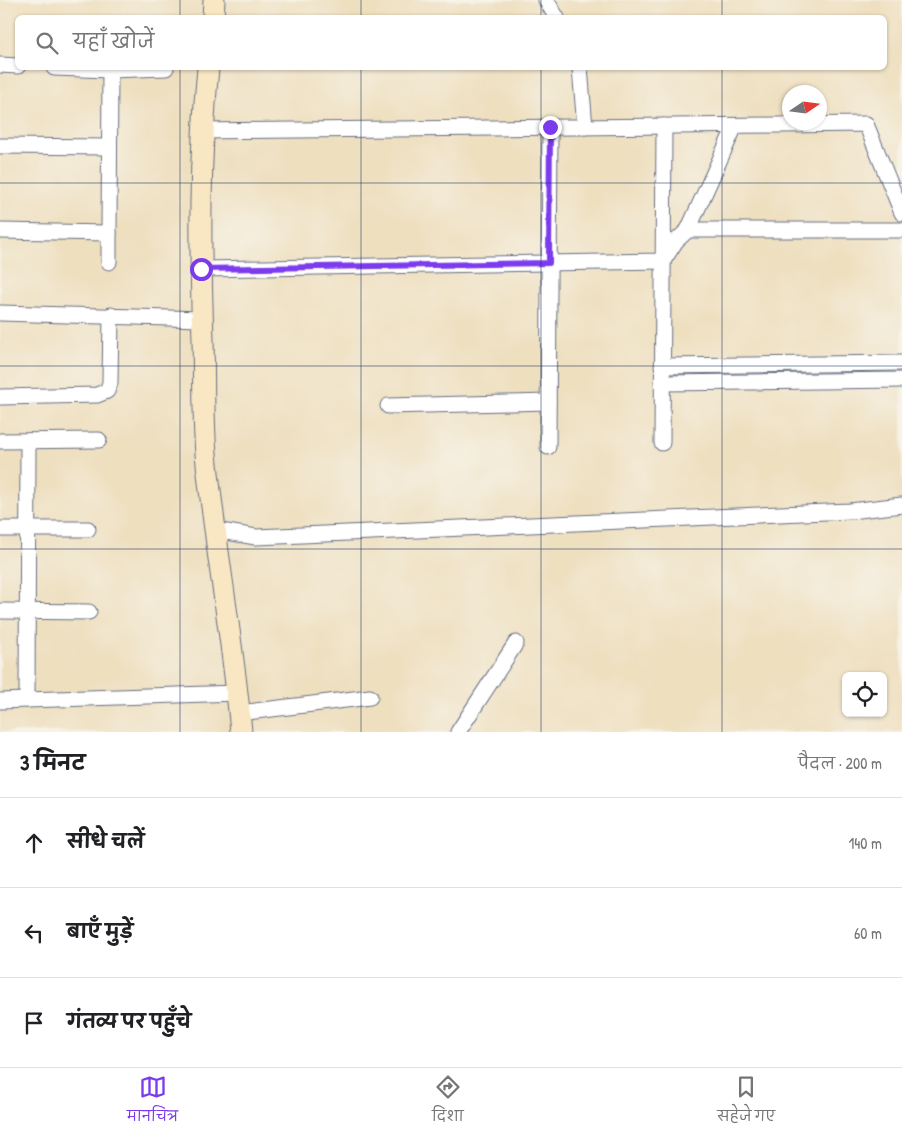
<!DOCTYPE html>
<html lang="hi">
<head>
<meta charset="utf-8">
<style>
  body { margin:0; font-family:"Patrick Hand","Playpen Sans Deva",sans-serif; background:#f2f2f2; color:#202124 }
  .controls { position:absolute; right:15px; bottom:15px; display:grid; overflow:hidden; border-radius:8px; box-shadow:0 1px 4px #0004 }
  .controls button { width:45px; height:45px; display:grid; place-items:center; padding:0; border:0; border-bottom:1px solid #e0e0e0; background:#fff; color:#202124; font:25px sans-serif }
  .compass { position:absolute; left:782px; top:85px; width:45px; height:45px; border-radius:50%; background:#fff; box-shadow:0 1px 4px #0004; rotate:77deg }
  .stop { position:absolute; width:15px; height:15px; margin:-11px; border:4px solid #7c3aed; border-radius:50%; background:#fff }
  .stop.end { background:#7c3aed; border-color:#fff; box-shadow:0 1px 5px #0008 }
  .list { margin:0; padding:0; list-style:none }
  h2 { display:flex; justify-content:space-between; align-items:center; height:65px; margin:0; padding:0 20px; font-size:21px }
  h2 small { font-size:16px; font-weight:400; color:#757577 }
  .list li { display:grid; grid-template-columns:32px 1fr auto; gap:15px; align-items:center; box-sizing:border-box; height:90px; padding:0 20px; border-top:1px solid #e0e0e0 }
  .list b { display:block; font-size:19px; white-space:nowrap }
  .list em { font-size:16px; font-style:normal; color:#757577 }
  .icon { flex:none; width:28px; height:28px; fill:none; stroke:currentColor; stroke-width:2; stroke-linecap:round; stroke-linejoin:round }
  .map { position:relative; flex:none; width:902px; height:732px; overflow:hidden }
  .search { position:absolute; background:#fff; box-shadow:0 1px 4px #0004; left:15px; right:15px; top:15px; height:55px; display:flex; align-items:center; gap:12px; box-sizing:border-box; padding:0 18px; border-radius:8px; color:#757577; font-size:19px }
  .sheet { height:335px; background:#fff }
  nav { display:flex; justify-content:space-around; align-items:center; box-sizing:border-box; height:70px; border-top:1px solid #e0e0e0; background:#fff; font-size:14px; color:#757577 }
  nav a { display:grid; justify-items:center; gap:2px }
  nav .on { color:#7c3aed }
  .map>svg:first-child { display:block }
  .lines { fill:none; stroke-linecap:round; stroke-linejoin:round }
  .street-casing { stroke:#656d80; stroke-width:17 }
  .secondary-casing { stroke:#656d80; stroke-width:23 }
  .street { stroke:#fff; stroke-width:15 }
  .secondary { stroke:#f9e7c3; stroke-width:21 }
  .route { stroke:#7c3aed; stroke-width:6 }
  .grid { fill:none; stroke:#1b2f5e; stroke-width:1; stroke-opacity:0.55 }
</style>
</head>
<body>
<div class="map">
<svg width="902" height="732" viewBox="0 0 902 732">
  <rect width="100%" height="100%" fill="#f7f3e8"/>
  <filter id="ink" filterUnits="userSpaceOnUse"><feTurbulence type="fractalNoise" baseFrequency=".02" numOctaves="2"/><feDisplacementMap in="SourceGraphic" scale="10" xChannelSelector="R" yChannelSelector="G"/><feConvolveMatrix kernelMatrix="1 2 1 2 8 2 1 2 1" color-interpolation-filters="sRGB"/></filter>
  <filter id="wash" filterUnits="userSpaceOnUse"><feTurbulence type="fractalNoise" baseFrequency=".0096" numOctaves="4" result="noise"/><feDisplacementMap in="SourceGraphic" scale="20" xChannelSelector="R" yChannelSelector="G"/><feGaussianBlur stdDeviation="1.12" result="paint"/><feColorMatrix in="noise" values="0 0 0 0 0 0 0 0 0 0 0 0 0 0 0 0 0 1.4 0 .05"/><feComposite in="paint" operator="in"/></filter>
  <g filter="url(#wash)">
    <rect width="100%" height="100%" fill="#eedfbf"/>
  </g>
  <g filter="url(#ink)">
    <g class="lines">
      <defs>
        <g id="street">
          <path d="M546,0L557,18"/>
          <path d="M0,65L18,66"/>
          <path d="M54,68L110,70"/>
          <path d="M580,68L585,127"/>
          <path d="M201,131L866,124L902,213"/>
          <path d="M0,146L108,147"/>
          <path d="M688,230H902"/>
          <path d="M0,231L109,233L110,70L166,68"/>
          <path d="M109,233V262"/>
          <path d="M201,269L663,261L676,241L688,230L735,126"/>
          <path d="M0,313L202,319"/>
          <path d="M662,366L902,363"/>
          <path d="M662,383L902,380"/>
          <path d="M0,397L97,395L107,391L110,383L111,315"/>
          <path d="M388,406L548,402"/>
          <path d="M0,441L99,440"/>
          <path d="M28,441L27,700L237,693"/>
          <path d="M662,443L664,126"/>
          <path d="M548,447L550,127"/>
          <path d="M0,529H88"/>
          <path d="M215,530L256,537L850,511L902,505"/>
          <path d="M0,611L89,612"/>
          <path d="M0,701L27,700"/>
          <path d="M239,713L370,697"/>
          <path d="M458,732L516,643"/>
        </g>
        <g id="secondary">
          <path d="M213,18L214,0"/>
          <path d="M208,68C199,158 200,249 203,340C204,378 203,416 206,454C215,547 233,639 241,732"/>
        </g>
      </defs>
      <use href="#street" class="street-casing"/>
      <use href="#secondary" class="secondary-casing"/>
      <use href="#street" class="street"/>
      <use href="#secondary" class="secondary"/>
    </g>
  </g>
  <g class="lines" filter="url(#ink)">
    <path class="route" d="M201,269L549,263L550,127"/>
  </g>
  <path class="grid" d="M180,0V18M361,0V18M541,0V18M722,0V18M180,68V732M361,68V732M541,68V732M722,68V732M0,183H902M0,366H902M0,549H902"/>
</svg>
<div class="controls">
<button><svg class="icon" aria-label="locate" viewBox="0 0 24 24"><circle cx="12" cy="12" r="6"/><path d="M12 2v4M12 18v4M2 12h4M18 12h4"/></svg></button>
</div>
<svg class="compass" viewBox="-18 -18 36 36"><path d="M0-13l5 13h-10z" fill="#e53935"/><path d="M0 13l5-13h-10z" fill="#757577"/></svg>
<div class="stop" style="left:201px;top:269px"></div>
<div class="stop end" style="left:550px;top:127px"></div>
<div class="search"><svg class="icon" aria-label="search" viewBox="0 0 24 24"><circle cx="10" cy="10" r="6"/><path d="M15 15l6 6"/></svg>यहाँ खोजें</div>
</div>
<section class="sheet">
<h2>3 मिनट<small>पैदल · 200 m</small></h2>
<ul class="list">
<li><svg class="icon" aria-label="ahead" viewBox="0 0 24 24"><path d="M12 20V5M6 11l6-6 6 6"/></svg><div><b>सीधे चलें</b></div><em>140 m</em></li>
<li><svg class="icon" aria-label="left" viewBox="0 0 24 24"><path d="M17 20v-9H6M10 6l-5 5 5 5"/></svg><div><b>बाएँ मुड़ें</b></div><em>60 m</em></li>
<li><svg class="icon" aria-label="arrive" viewBox="0 0 24 24"><path d="M6 21V4h12l-3 4 3 4H6"/></svg><div><b>गंतव्य पर पहुँचे</b></div></li>
</ul>
</section>
<nav>
<a class="on"><svg class="icon" aria-label="map" viewBox="0 0 24 24"><path d="M3 6l6-2 6 2 6-2v14l-6 2-6-2-6 2zM9 4v14M15 6v14"/></svg>मानचित्र</a>
<a><svg class="icon" aria-label="directions" viewBox="0 0 24 24"><path d="M12 3l9 9-9 9-9-9zM9 14v-3h6M13 9l2 2-2 2"/></svg>दिशा</a>
<a><svg class="icon" aria-label="saved" viewBox="0 0 24 24"><path d="M7 4h10v16l-5-4-5 4z"/></svg>सहेजे गए</a>
</nav>
</body>
</html>
